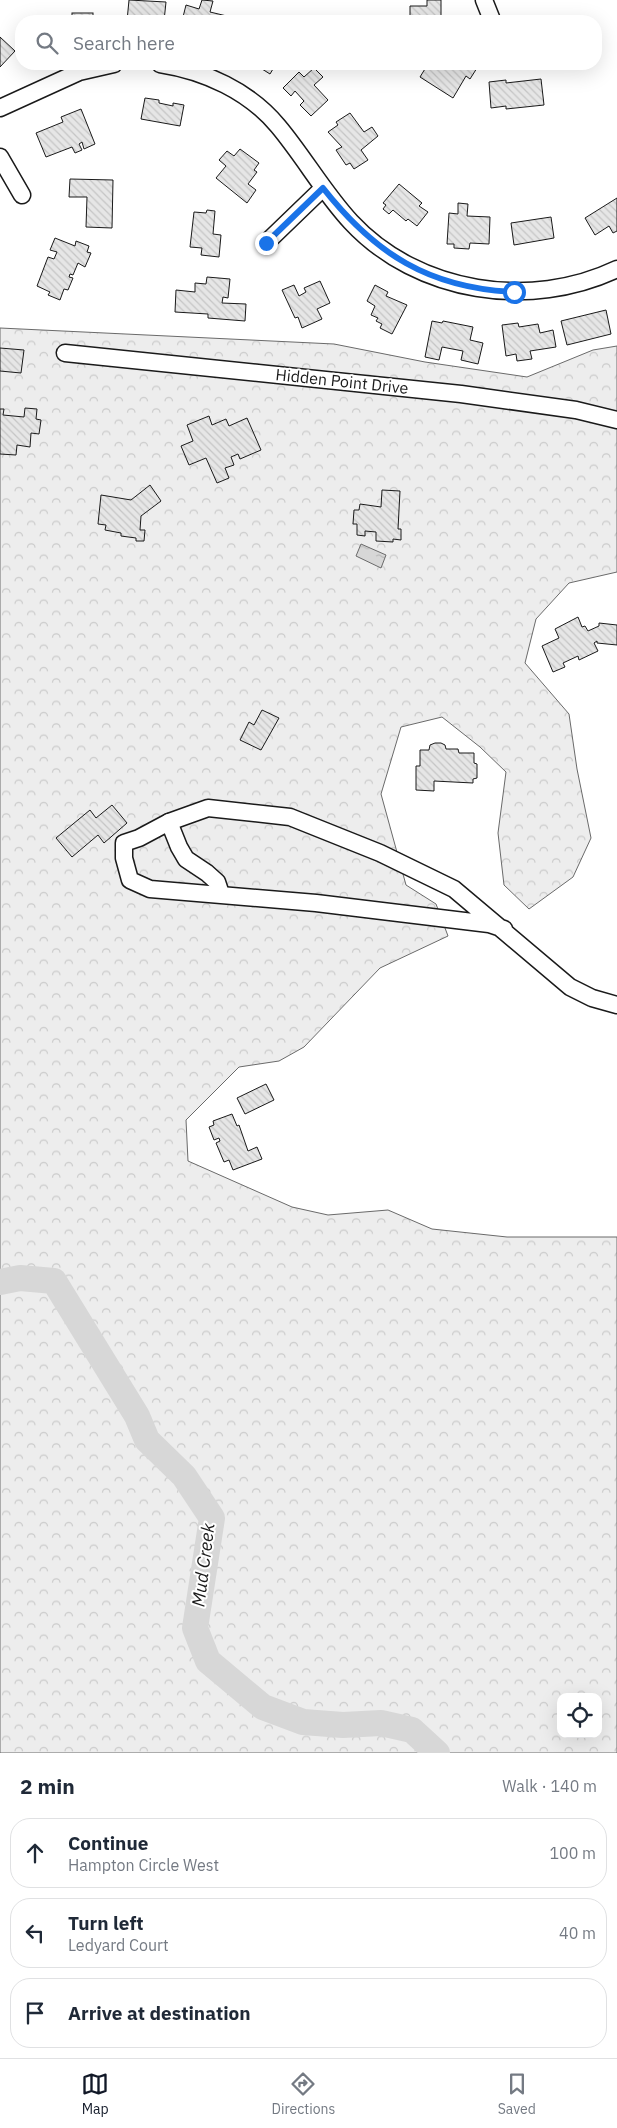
<!DOCTYPE html>
<html lang="en">
<head>
<meta charset="utf-8">
<style>
  body { margin:0; font-family:"IBM Plex Sans",sans-serif; background:#f2f2f3; color:#1f2937 }
  .controls { position:absolute; right:15px; bottom:15px; display:grid; overflow:hidden; border-radius:10px; box-shadow:0 5px 20px #0002 }
  .controls button { width:45px; height:45px; display:grid; place-items:center; padding:0; border:0; border-bottom:1px solid #e0e1e3; background:#fff; color:#1f2937; font:25px sans-serif }
  .stop { position:absolute; width:15px; height:15px; margin:-11px; border:4px solid #1a73e8; border-radius:50%; background:#fff }
  .stop.end { background:#1a73e8; border-color:#fff; box-shadow:0 1px 5px #0008 }
  .list { margin:0; padding:0; list-style:none }
  h2 { display:flex; justify-content:space-between; align-items:center; height:65px; margin:0; padding:0 20px; font-size:21px }
  h2 small { font-size:16px; font-weight:400; color:#747a83 }
  .list li { display:grid; grid-template-columns:32px 1fr auto; gap:15px; align-items:center; box-sizing:border-box; height:70px; margin:0 10px 10px; padding:0 10px; border:1px solid #e0e1e3; border-radius:20px }
  .list b { display:block; font-size:19px; white-space:nowrap }
  .list p { margin:0; font-size:16px; white-space:nowrap; color:#747a83 }
  .list em { font-size:16px; font-style:normal; color:#747a83 }
  .icon { flex:none; width:28px; height:28px; fill:none; stroke:currentColor; stroke-width:2; stroke-linecap:round; stroke-linejoin:round }
  .map { position:relative; flex:none; width:617px; height:1753px; overflow:hidden }
  .search { position:absolute; background:#fff; box-shadow:0 5px 20px #0002; left:15px; right:15px; top:15px; height:55px; display:flex; align-items:center; gap:12px; box-sizing:border-box; padding:0 18px; border-radius:20px; color:#747a83; font-size:19px }
  .sheet { height:305px; background:#fff }
  nav { display:flex; justify-content:space-around; align-items:center; box-sizing:border-box; height:70px; border-top:1px solid #e0e1e3; background:#fff; font-size:14px; color:#747a83 }
  nav a { display:grid; justify-items:center; gap:2px }
  nav .on { color:#111827 }
  .map>svg:first-child { display:block }
  .forest { fill:url(#forest-crowns); stroke:#6a6a6a; fill-rule:evenodd }
  .water { fill:url(#water-ripples); stroke:#6a6a6a }
  .lines { fill:none; stroke-linecap:round; stroke-linejoin:round }
  .river { stroke:#d7d7d7; stroke-width:26 }
  .building { fill:url(#building-back-hatch); stroke:#1a1a1a }
  .minor-casing { stroke:#1a1a1a; stroke-width:19 }
  .minor { stroke:#fff; stroke-width:16 }
  .route { stroke:#1a73e8; stroke-width:6 }
  .labels { text-anchor:middle; dominant-baseline:central; stroke-width:4; stroke-linejoin:round; paint-order:stroke }
  .street-label { font-size:16px; fill:#1a1a1a; stroke:#fff }
  .water-label { font-size:18px; font-style:italic; fill:#1a1a1a; stroke:#fff }
</style>
</head>
<body>
<div class="map">
<svg width="617" height="1753" viewBox="0 0 617 1753">
  <defs>
    <pattern id="forest-crowns" width="20" height="18" patternUnits="userSpaceOnUse" patternTransform="scale(1.25)"><rect width="20" height="18" fill="#ededed"/><path d="M2 6a3 3 0 1 1 6 0M12 15a3 3 0 1 1 6 0" fill="none" stroke="#cbcbcb"/></pattern>
    <pattern id="water-ripples" width="26" height="14" patternUnits="userSpaceOnUse" patternTransform="scale(1.25)"><rect width="26" height="14" fill="#d7d7d7"/><path d="M2 4q2-2 4 0t4 0M15 11q2-2 4 0t4 0" fill="none" stroke="#b8b8b8"/></pattern>
    <pattern id="building-back-hatch" width="6" height="6" patternUnits="userSpaceOnUse" patternTransform="scale(1.25)"><rect width="6" height="6" fill="#e6e6e6"/><path d="M-1 5l2 2M0 0l6 6M5-1l2 2" fill="none" stroke="#c5c5c5"/></pattern>
  </defs>
  <rect width="100%" height="100%" fill="#fff"/>
  <path class="forest" d="M0,328L334,344L425,362L527,377L593,350L617,346V572L569,583L536,619L525,663L569,714L577,769L591,838L573,877L529,909L504,885L498,833L506,772L480,747L442,717L401,727L381,794L406,885L436,904L448,936L380,968L304,1047L279,1061L239,1067L186,1120L188,1161L292,1207L328,1215L388,1210L432,1229L507,1237H617V1753H0ZM561,1697H598V1734H561Z"/>
  <path class="water" d="M361,544L386,555L381,568L356,556Z"/>
  <g class="lines">
    <path class="river" d="M0,1282L20,1278L54,1281L137,1416L147,1440L184,1476L212,1518L195,1628L208,1661L263,1707L303,1722L343,1725L381,1723L412,1730L437,1753"/>
  </g>
  <g class="building">
    <path d="M129,0L166,2L164,21H127Z"/>
    <path d="M202,0L213,1L210,12L231,17L230,21H182L186,5L199,9Z"/>
    <path d="M427,0H441V20L410,21V6H427Z"/>
    <rect x="72" y="13" width="21" height="8"/>
    <path d="M0,37L15,51L0,67Z"/>
    <path d="M254,64H276L270,74Z"/>
    <path d="M428,64H449L453,66L455,64H470L477,68L470,79L466,76L453,98L420,77Z"/>
    <path d="M314,68L323,77L314,85L328,100L311,116L300,105L304,101L295,91L291,96L283,88L299,72L304,77Z"/>
    <path d="M541,79L544,105L506,109V106L491,108L489,82L506,80V83Z"/>
    <path d="M145,98L159,100V103L173,106V103L184,105L180,126L141,119Z"/>
    <path d="M81,109L95,144L84,149L82,142L79,144L82,150L75,153L72,147L46,157L36,133L63,122L61,117Z"/>
    <path d="M350,113L364,132L372,127L378,136L361,150L368,160L354,169L350,163L346,165L336,150L342,147L328,132L338,125L336,122Z"/>
    <path d="M240,149L259,163L254,170L257,172L248,184L256,190L247,203L216,178L226,166L219,160L227,151L234,156Z"/>
    <path d="M70,179L113,180L112,228L86,227L87,197H69Z"/>
    <path d="M399,184L422,203L419,206L428,212L417,226L408,219L406,221L393,210L389,214L383,209L386,205L383,203Z"/>
    <path d="M617,198V231L613,233L609,226L595,235L585,218Z"/>
    <path d="M458,203L468,204L467,216L490,217L489,244L470,243L469,249L454,248V244H447L449,213L458,214Z"/>
    <path d="M207,210L215,211L213,234L221,235L219,257L201,255L202,248L190,247L194,212L206,213Z"/>
    <path d="M551,217L554,238L514,245L511,223Z"/>
    <path d="M55,238L75,246L76,241L89,246L87,252L91,253L85,267L78,263L73,275L70,274L69,277L73,278L68,290L64,289L60,300L48,295L50,292L37,286L48,257L54,259L57,252L50,250Z"/>
    <path d="M207,277L230,279L228,298L223,297L222,303L246,304L245,321L208,318V314L175,312L176,290L195,292V283L206,284Z"/>
    <path d="M320,281L330,303L317,309L322,319L302,328L298,317L295,318L282,290L294,285L299,296L306,292L304,288Z"/>
    <path d="M375,285L388,292L386,296L407,305L392,334L380,328L382,324L376,321L378,318L371,315L375,306L367,301Z"/>
    <path d="M606,310L611,334L567,345L561,321Z"/>
    <path d="M432,321L442,323L443,321L473,327L470,340L483,343L478,364L461,360L463,351L442,347L439,360L425,357Z"/>
    <path d="M518,323L519,327L538,324L540,333L553,330L556,347L530,351L532,359L517,361L516,354L506,356L502,325Z"/>
    <path d="M0,348L24,350L21,373L0,371Z"/>
    <path d="M25,408L37,409L36,419L41,420L39,434L31,433L30,447L17,445L16,455L0,454V409H4L3,415L24,417Z"/>
    <path d="M209,416L212,425L226,419L229,426L247,418L261,450L240,459L238,454L231,457L234,465L225,468L229,478L217,483L206,458L189,465L181,446L193,441L187,425Z"/>
    <path d="M150,485L161,501L141,516L140,530H145L144,541H136V538L121,536V533L105,530L106,525L98,524L101,495L131,500Z"/>
    <path d="M382,490L400,491L398,529H401V540L393,539V542L376,541V532L365,531V536L357,535V524H353L354,510H359L360,504L381,507Z"/>
    <path d="M578,617L582,627L585,626L588,631L599,626V623L617,625V645L597,643V641L594,643L598,651L579,660L578,656L563,663L565,667L553,672L542,646L559,638L555,629Z"/>
    <path d="M262,710L279,718L261,750L240,740L249,722L254,725Z"/>
    <path d="M435,743H441L445,745L446,749H458L459,753H474V763L477,764V778L473,779V783L434,781V791L416,790V766H420V750H429L430,745Z"/>
    <path d="M112,805L127,823L104,843L98,835L72,857L56,838L90,810L96,818Z"/>
    <path d="M266,1084L274,1100L245,1114L237,1098Z"/>
    <path d="M232,1114L237,1126L239,1125L248,1151L257,1147L262,1159L233,1170L229,1160L224,1162L216,1143L220,1141L219,1138L214,1140L209,1127L214,1125L213,1121Z"/>
  </g>
  <g class="lines">
    <defs>
      <g id="minor">
        <path d="M484,0L492,20"/>
        <path d="M160,64C205,71 249,91 278,126C304,157 324,193 351,222C418,294 531,310 617,269"/>
        <path d="M0,108L79,72L114,64"/>
        <path d="M0,157L22,195"/>
        <path d="M266,243L323,188"/>
        <path d="M65,353L461,394L576,410L617,420"/>
        <path d="M169,822L179,847L186,859L207,873L217,882L221,894"/>
        <path d="M504,929L489,924L316,903L150,889L130,880L124,858V843L139,838L169,822L208,808L290,817L380,853L454,889L570,987L592,998L617,1005"/>
      </g>
    </defs>
    <use href="#minor" class="minor-casing"/>
    <use href="#minor" class="minor"/>
  </g>
  <g class="lines">
    <path class="route" d="M266,243L323,188C375,254 429,288 514,292"/>
  </g>
  <g class="labels">
    <g class="street-label">
      <text transform="translate(342 381) rotate(6)">Hidden Point Drive</text>
    </g>
    <g class="water-label">
      <text transform="translate(203 1565) rotate(-83)">Mud Creek</text>
    </g>
  </g>
</svg>
<div class="controls">
<button><svg class="icon" aria-label="locate" viewBox="0 0 24 24"><circle cx="12" cy="12" r="6"/><path d="M12 2v4M12 18v4M2 12h4M18 12h4"/></svg></button>
</div>
<div class="stop" style="left:514px;top:292px"></div>
<div class="stop end" style="left:266px;top:243px"></div>
<div class="search"><svg class="icon" aria-label="search" viewBox="0 0 24 24"><circle cx="10" cy="10" r="6"/><path d="M15 15l6 6"/></svg>Search here</div>
</div>
<section class="sheet">
<h2>2 min<small>Walk · 140 m</small></h2>
<ul class="list">
<li><svg class="icon" aria-label="ahead" viewBox="0 0 24 24"><path d="M12 20V5M6 11l6-6 6 6"/></svg><div><b>Continue</b><p>Hampton Circle West</p></div><em>100 m</em></li>
<li><svg class="icon" aria-label="left" viewBox="0 0 24 24"><path d="M17 20v-9H6M10 6l-5 5 5 5"/></svg><div><b>Turn left</b><p>Ledyard Court</p></div><em>40 m</em></li>
<li><svg class="icon" aria-label="arrive" viewBox="0 0 24 24"><path d="M6 21V4h12l-3 4 3 4H6"/></svg><div><b>Arrive at destination</b></div></li>
</ul>
</section>
<nav>
<a class="on"><svg class="icon" aria-label="map" viewBox="0 0 24 24"><path d="M3 6l6-2 6 2 6-2v14l-6 2-6-2-6 2zM9 4v14M15 6v14"/></svg>Map</a>
<a><svg class="icon" aria-label="directions" viewBox="0 0 24 24"><path d="M12 3l9 9-9 9-9-9zM9 14v-3h6M13 9l2 2-2 2"/></svg>Directions</a>
<a><svg class="icon" aria-label="saved" viewBox="0 0 24 24"><path d="M7 4h10v16l-5-4-5 4z"/></svg>Saved</a>
</nav>
</body>
</html>
